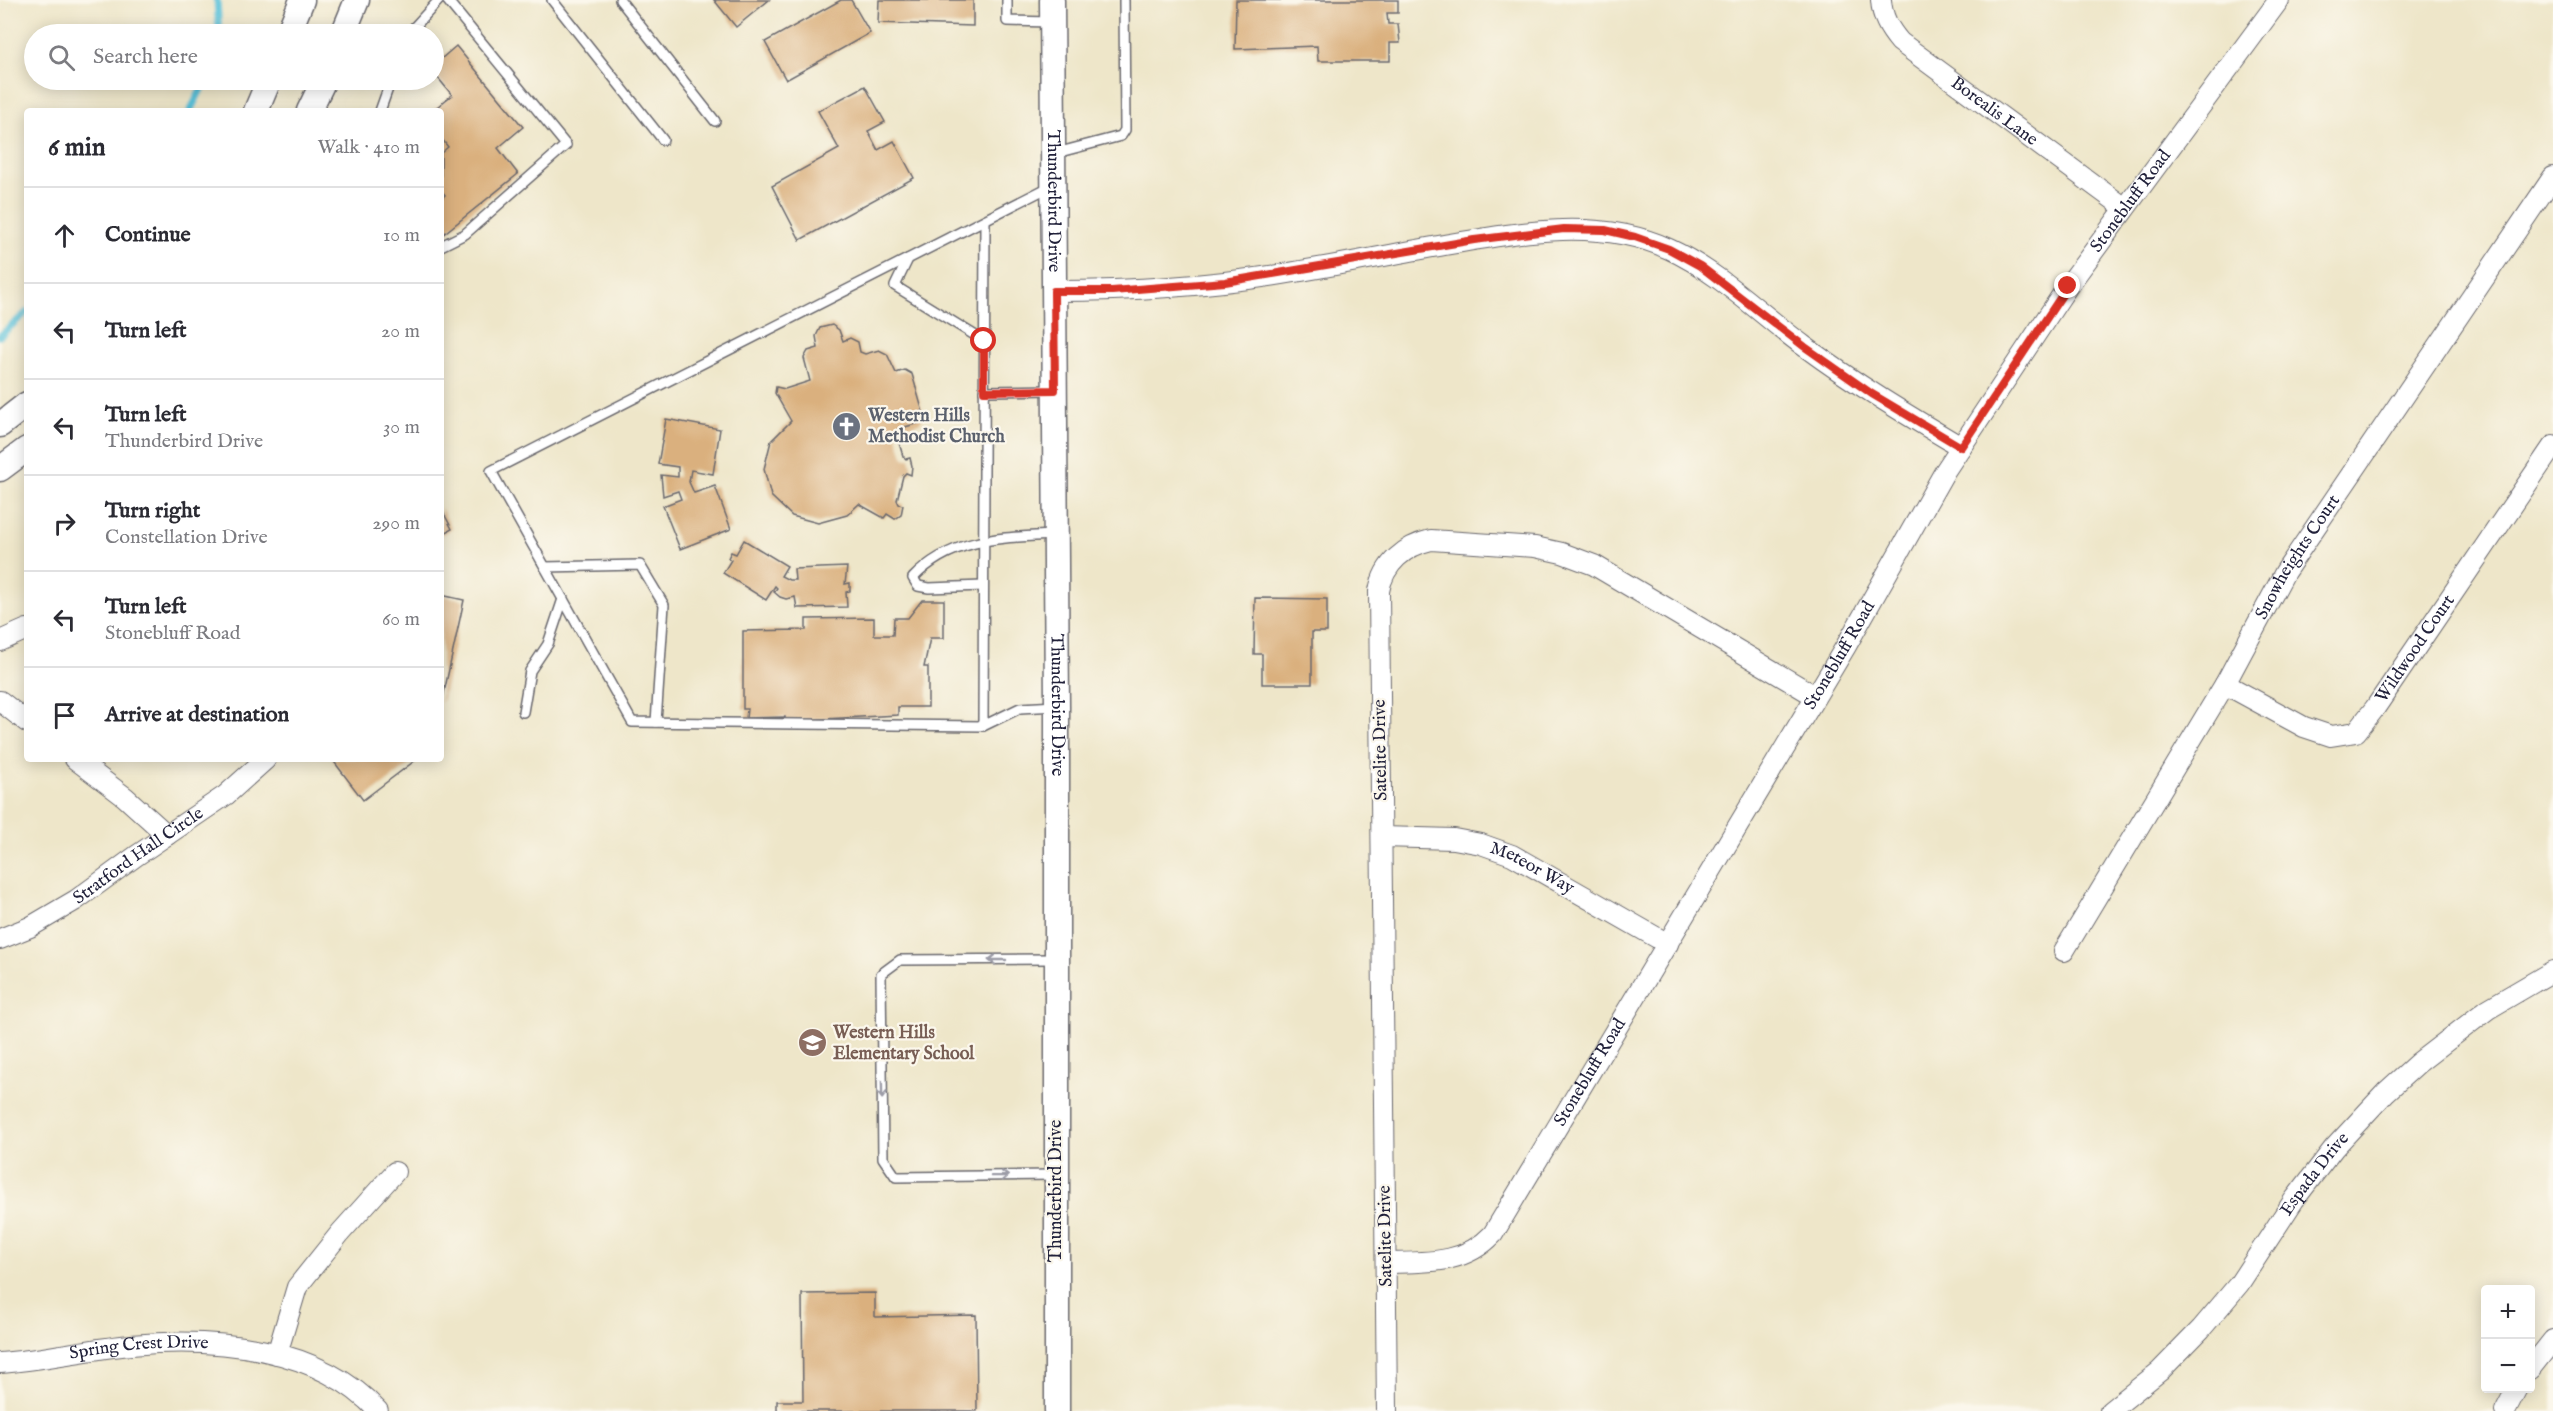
<!DOCTYPE html>
<html lang="en">
<head>
<meta charset="utf-8">
<style>
  body { margin:0; font-family:"IM FELL English",serif; background:#f7f7f7; color:#2b2b33 }
  .controls { position:absolute; right:18px; bottom:18px; display:grid; overflow:hidden; border-radius:6px; box-shadow:0 3px 15px #0003 }
  .controls button { width:54px; height:54px; display:grid; place-items:center; padding:0; border:0; border-bottom:2px solid #e1e1e2; background:#fff; color:#2b2b33; font:30px sans-serif }
  .stop { position:absolute; width:18px; height:18px; margin:-14px; border:4px solid #d93025; border-radius:50%; background:#fff }
  .stop.end { background:#d93025; border-color:#fff; box-shadow:0 2px 6px #0008 }
  .list { margin:0; padding:0; list-style:none }
  h2 { display:flex; justify-content:space-between; align-items:center; height:78px; margin:0; padding:0 24px; font-size:26px }
  h2 small { font-size:20px; font-weight:400; color:#7c7c81 }
  .list li { display:grid; grid-template-columns:39px 1fr auto; gap:18px; align-items:center; box-sizing:border-box; height:96px; padding:0 24px; border-top:2px solid #e1e1e2 }
  .list b { display:block; font-size:22px; white-space:nowrap }
  .list p { margin:0; font-size:20px; white-space:nowrap; color:#7c7c81 }
  .list em { font-size:20px; font-style:normal; color:#7c7c81 }
  .icon { flex:none; width:33px; height:33px; fill:none; stroke:currentColor; stroke-width:2; stroke-linecap:round; stroke-linejoin:round }
  .map { position:relative; flex:none; width:2553px; height:1411px; overflow:hidden }
  .search { position:absolute; background:#fff; box-shadow:0 3px 15px #0003; left:24px; top:24px; width:420px; height:66px; display:flex; align-items:center; gap:15px; box-sizing:border-box; padding:0 21px; border-radius:33px; color:#7c7c81; font-size:22px }
  .panel { position:absolute; background:#fff; box-shadow:0 3px 15px #0003; left:24px; top:108px; width:420px; height:654px; border-radius:6px }
  .map>svg:first-child { display:block }
  .lines { fill:none; stroke-linecap:round; stroke-linejoin:round }
  .stream { stroke:#5cc2da; stroke-width:7 }
  .building { fill:#dab07e }
  .service-casing { stroke:#69676d; stroke-width:12 }
  .minor-casing { stroke:#69676d; stroke-width:22 }
  .tertiary-casing { stroke:#69676d; stroke-width:27 }
  .service { stroke:#fff; stroke-width:9 }
  .minor { stroke:#fff; stroke-width:20 }
  .tertiary { stroke:#fff; stroke-width:24 }
  .oneway { stroke:#9c9ca7 }
  .route { stroke:#d93025; stroke-width:8 }
  .labels { text-anchor:middle; dominant-baseline:central; stroke-width:4.5; stroke-linejoin:round; paint-order:stroke }
  .street-label { font-size:18px; fill:#22223b; stroke:#fbf7ec }
  .worship-label { font-size:18px; font-weight:bold; fill:#5b616d; stroke:#fbf7ec; text-anchor:start }
  .education-label { font-size:18px; font-weight:bold; fill:#785e54; stroke:#fbf7ec; text-anchor:start }
</style>
</head>
<body>
<div class="map">
<svg width="2553" height="1411" viewBox="0 0 2553 1411">
  <rect width="100%" height="100%" fill="#fbf7ec"/>
  <filter id="ink" filterUnits="userSpaceOnUse"><feTurbulence type="fractalNoise" baseFrequency=".0167" numOctaves="2"/><feDisplacementMap in="SourceGraphic" scale="12" xChannelSelector="R" yChannelSelector="G"/><feConvolveMatrix kernelMatrix="1 2 1 2 8 2 1 2 1" color-interpolation-filters="sRGB"/></filter>
  <filter id="wash" filterUnits="userSpaceOnUse"><feTurbulence type="fractalNoise" baseFrequency=".008" numOctaves="4" result="noise"/><feDisplacementMap in="SourceGraphic" scale="24" xChannelSelector="R" yChannelSelector="G"/><feGaussianBlur stdDeviation="1.35" result="paint"/><feColorMatrix in="noise" values="0 0 0 0 0 0 0 0 0 0 0 0 0 0 0 0 0 1.4 0 .05"/><feComposite in="paint" operator="in"/></filter>
  <g filter="url(#wash)">
    <rect width="100%" height="100%" fill="#eee6c9"/>
    <g class="lines">
      <g class="stream">
        <path d="M217,0L219,34"/>
        <path d="M190,111L206,80"/>
        <path d="M0,336L27,312"/>
      </g>
    </g>
    <g id="blocks">
      <g class="building">
        <path d="M714,0H769L736,27Z"/>
        <path d="M841,0H851L870,33L786,80L765,42Z"/>
        <path d="M879,0H973V26L878,23Z"/>
        <path d="M1236,0H1398V13H1387L1388,24H1398L1400,43H1390V61H1318L1317,46L1235,49Z"/>
        <path d="M456,46L523,127L498,148L518,174L441,236V199L445,195L441,190V153L448,147L441,138V111H432L452,95L434,73V65Z"/>
        <path d="M865,86L885,122L868,131L878,150L894,141L914,178L800,240L772,186L839,149L818,111Z"/>
        <path d="M832,325L839,330L843,341L850,338L858,342L860,352L865,354L879,350L887,354L896,373L905,370L912,374L924,416L919,423L898,429L896,433L903,456L906,459L910,458L912,466L911,475L906,473L903,476L897,500L899,504L903,505L901,515L895,519L887,514L884,518L859,504L847,515L818,523L792,516L771,496L764,469L771,441L791,421L775,393L776,387L785,389L810,381L804,358L808,351L818,348L816,336L820,328Z"/>
        <path d="M666,419L720,429L713,474L691,470L689,482L694,493L715,486L731,529L680,549L663,506L681,499L678,491L663,496L661,475L678,477V467L658,464Z"/>
        <path d="M441,508L452,529L441,535Z"/>
        <path d="M744,540L787,566L781,576L789,580H795L794,569L847,567L845,584L850,583V591L846,592L847,607L797,608L795,597L786,599L780,597L774,592L777,588L775,586L766,600L723,573L731,560L728,558L731,552L736,554Z"/>
        <path d="M441,595L464,600L442,702H441Z"/>
        <path d="M1255,598L1327,599V632H1312V684H1262V654H1254Z"/>
        <path d="M922,600H944V638H930L924,667H928V707H898V715L785,721V717L746,718L747,709H743V631L806,630V619L874,618V635H893L894,618H908Z"/>
        <path d="M332,759H417L363,800Z"/>
        <path d="M875,1293V1317L976,1315L977,1411H777V1401H803L802,1294Z"/>
      </g>
    </g>
  </g>
  <g filter="url(#ink)">
    <use href="#blocks" fill-opacity="0" stroke="#69676d" stroke-width="1.5"/>
    <g class="lines">
      <defs>
        <g id="service">
          <path d="M552,0L663,140"/>
          <path d="M620,0L715,121"/>
          <path d="M1007,0V21L1050,22"/>
          <path d="M408,34L439,0"/>
          <path d="M380,111L391,80"/>
          <path d="M1056,153L1121,136L1125,130L1124,0"/>
          <path d="M1051,186L491,471L632,722L983,726L1020,708L1056,706"/>
          <path d="M441,246L465,234L566,145L447,0"/>
          <path d="M908,259L895,286L984,341"/>
          <path d="M984,391L1055,390"/>
          <path d="M545,567L640,565L664,605L656,722"/>
          <path d="M983,586L929,588L918,586L913,578C952,537 1002,538 1053,535"/>
          <path d="M523,712L530,671L548,644L563,599"/>
          <path d="M983,726L985,220"/>
          <path d="M1056,959L900,960L881,974L883,1158L896,1177L1056,1175"/>
        </g>
        <g id="minor">
          <path id="s1" d="M1881,0C1882,17 1889,29 1900,42L2125,208"/>
          <path d="M1054,291C1131,291 1208,286 1283,274C1333,266 1383,256 1433,247C1510,234 1595,215 1669,249C1719,272 1760,314 1804,346C1854,383 1907,415 1961,447"/>
          <path d="M0,641L27,629"/>
          <path id="s2" d="M2225,684L2304,727L2331,736L2356,732L2375,708L2553,446"/>
          <path d="M0,701L27,722"/>
          <path d="M75,759L125,797L167,835"/>
          <path id="s3" d="M1382,837L1454,839L1481,844L1512,855L1668,944"/>
          <path id="s4" d="M0,939L30,927L76,900L136,856L226,795L266,759"/>
          <path id="s5" d="M2064,951L2225,684L2285,572L2553,177"/>
          <path id="s6" d="M1386,1263C1426,1262 1464,1265 1493,1234L1846,646L1945,471L2068,286L2279,0"/>
          <path d="M277,1354L297,1287L341,1232L395,1172"/>
          <path id="s7" d="M0,1363C44,1360 87,1349 131,1345C214,1337 319,1346 378,1411"/>
          <path d="M2530,1369L2553,1340"/>
          <path d="M1387,1411L1379,591C1384,563 1405,546 1431,540L1535,547L1562,553L1594,565L1815,696"/>
          <path id="s8" d="M2110,1411L2160,1371L2201,1329L2239,1284L2294,1200L2334,1148L2386,1092L2418,1063L2488,1009L2553,971"/>
          <path d="M2505,1411L2517,1388"/>
        </g>
        <g id="tertiary">
          <path id="s9" d="M1052,0L1057,706V1411"/>
          <path d="M288,34L302,0"/>
          <path d="M343,34L357,0"/>
          <path d="M256,111L269,80"/>
          <path d="M309,111L324,80"/>
          <path d="M0,425L27,404"/>
          <path d="M0,469L27,449"/>
        </g>
      </defs>
      <use href="#service" class="service-casing"/>
      <use href="#minor" class="minor-casing"/>
      <use href="#tertiary" class="tertiary-casing"/>
      <use href="#service" class="service"/>
      <use href="#minor" class="minor"/>
      <use href="#tertiary" class="tertiary"/>
    </g>
    <defs><path id="oneway-shaft" d="M-6 0H5M1.5-3L5.5 0L1.5 3" fill="none" stroke-width="1.6" stroke-linecap="round" stroke-linejoin="round" transform="scale(1.5)"/></defs>
    <g class="oneway">
      <use href="#oneway-shaft" transform="translate(997 960) rotate(180)"/>
      <use href="#oneway-shaft" transform="translate(882 1090) rotate(89)"/>
      <use href="#oneway-shaft" transform="translate(1000 1176) rotate(-1)"/>
    </g>
  </g>
  <g class="lines" filter="url(#ink)">
    <path class="route" d="M984,341V391L1055,390L1054,291H1112L1225,282L1474,240L1564,229L1605,230L1635,237L1669,249L1700,266L1805,347L1872,394L1961,447L2068,286"/>
  </g>
  <defs>
    <symbol id="church-disc" viewBox="-11 -11 22 22"><circle r="9.5" fill="#6b7280" stroke="#fbf7ec"/><path d="M-1.2-6h2.4v3.5h3.3v2.4h-3.3V6h-2.4V-.1h-3.3v-2.4h3.3Z" fill="#fff"/></symbol>
    <symbol id="school-disc" viewBox="-11 -11 22 22"><circle r="9.5" fill="#8d6e63" stroke="#fbf7ec"/><path d="M0-5L7-2L0 1L-7-2ZM-4 1L0 2.5L4 1V4Q0 6-4 4Z" fill="#fff"/></symbol>
  </defs>
  <g fill-rule="evenodd">
    <use href="#church-disc" x="830" y="410" width="33" height="33"/>
    <use href="#school-disc" x="796" y="1026" width="33" height="33"/>
  </g>
  <g class="labels">
    <g class="street-label">
      <text stroke="none"><textPath href="#s1" startOffset="164">Borealis Lane</textPath></text>
      <text stroke="none"><textPath href="#s6" startOffset="1329">Stonebluff Road</textPath></text>
      <text stroke="none"><textPath href="#s9" startOffset="201">Thunderbird Drive</textPath></text>
      <text stroke="none"><textPath href="#s5" startOffset="458">Snowheights Court</textPath></text>
      <text stroke="none"><textPath href="#s2" startOffset="246">Wildwood Court</textPath></text>
      <text stroke="none"><textPath href="#s6" startOffset="789">Stonebluff Road</textPath></text>
      <text stroke="none"><textPath href="#s9" startOffset="705">Thunderbird Drive</textPath></text>
      <text transform="translate(1381 750) rotate(-91)">Satelite Drive</text>
      <text stroke="none"><textPath href="#s4" startOffset="162">Stratford Hall Circle</textPath></text>
      <text stroke="none"><textPath href="#s3" startOffset="156">Meteor Way</textPath></text>
      <text stroke="none"><textPath href="#s6" startOffset="303">Stonebluff Road</textPath></text>
      <text stroke="none"><textPath href="#s8" startOffset="315">Espada Drive</textPath></text>
      <text transform="translate(1056 1191) rotate(-90)">Thunderbird Drive</text>
      <text transform="translate(1386 1236) rotate(-91)">Satelite Drive</text>
      <text stroke="none"><textPath href="#s7" startOffset="140">Spring Crest Drive</textPath></text>
    </g>
    <g class="worship-label">
      <text x="868" y="416">Western Hills<tspan x="868" dy="21">Methodist Church</tspan></text>
    </g>
    <g class="education-label">
      <text x="833" y="1033">Western Hills<tspan x="833" dy="21">Elementary School</tspan></text>
    </g>
  </g>
</svg>
<div class="controls">
<button>+</button>
<button>−</button>
</div>
<div class="stop" style="left:984px;top:341px"></div>
<div class="stop end" style="left:2068px;top:286px"></div>
<div class="search"><svg class="icon" aria-label="search" viewBox="0 0 24 24"><circle cx="10" cy="10" r="6"/><path d="M15 15l6 6"/></svg>Search here</div>
<section class="panel">
<h2>6 min<small>Walk · 410 m</small></h2>
<ul class="list">
<li><svg class="icon" aria-label="ahead" viewBox="0 0 24 24"><path d="M12 20V5M6 11l6-6 6 6"/></svg><div><b>Continue</b></div><em>10 m</em></li>
<li><svg class="icon" aria-label="left" viewBox="0 0 24 24"><path d="M17 20v-9H6M10 6l-5 5 5 5"/></svg><div><b>Turn left</b></div><em>20 m</em></li>
<li><svg class="icon" aria-label="left" viewBox="0 0 24 24"><path d="M17 20v-9H6M10 6l-5 5 5 5"/></svg><div><b>Turn left</b><p>Thunderbird Drive</p></div><em>30 m</em></li>
<li><svg class="icon" aria-label="right" viewBox="0 0 24 24"><path d="M7 20v-9h11M14 6l5 5-5 5"/></svg><div><b>Turn right</b><p>Constellation Drive</p></div><em>290 m</em></li>
<li><svg class="icon" aria-label="left" viewBox="0 0 24 24"><path d="M17 20v-9H6M10 6l-5 5 5 5"/></svg><div><b>Turn left</b><p>Stonebluff Road</p></div><em>60 m</em></li>
<li><svg class="icon" aria-label="arrive" viewBox="0 0 24 24"><path d="M6 21V4h12l-3 4 3 4H6"/></svg><div><b>Arrive at destination</b></div></li>
</ul>
</section>
</div>
</body>
</html>
